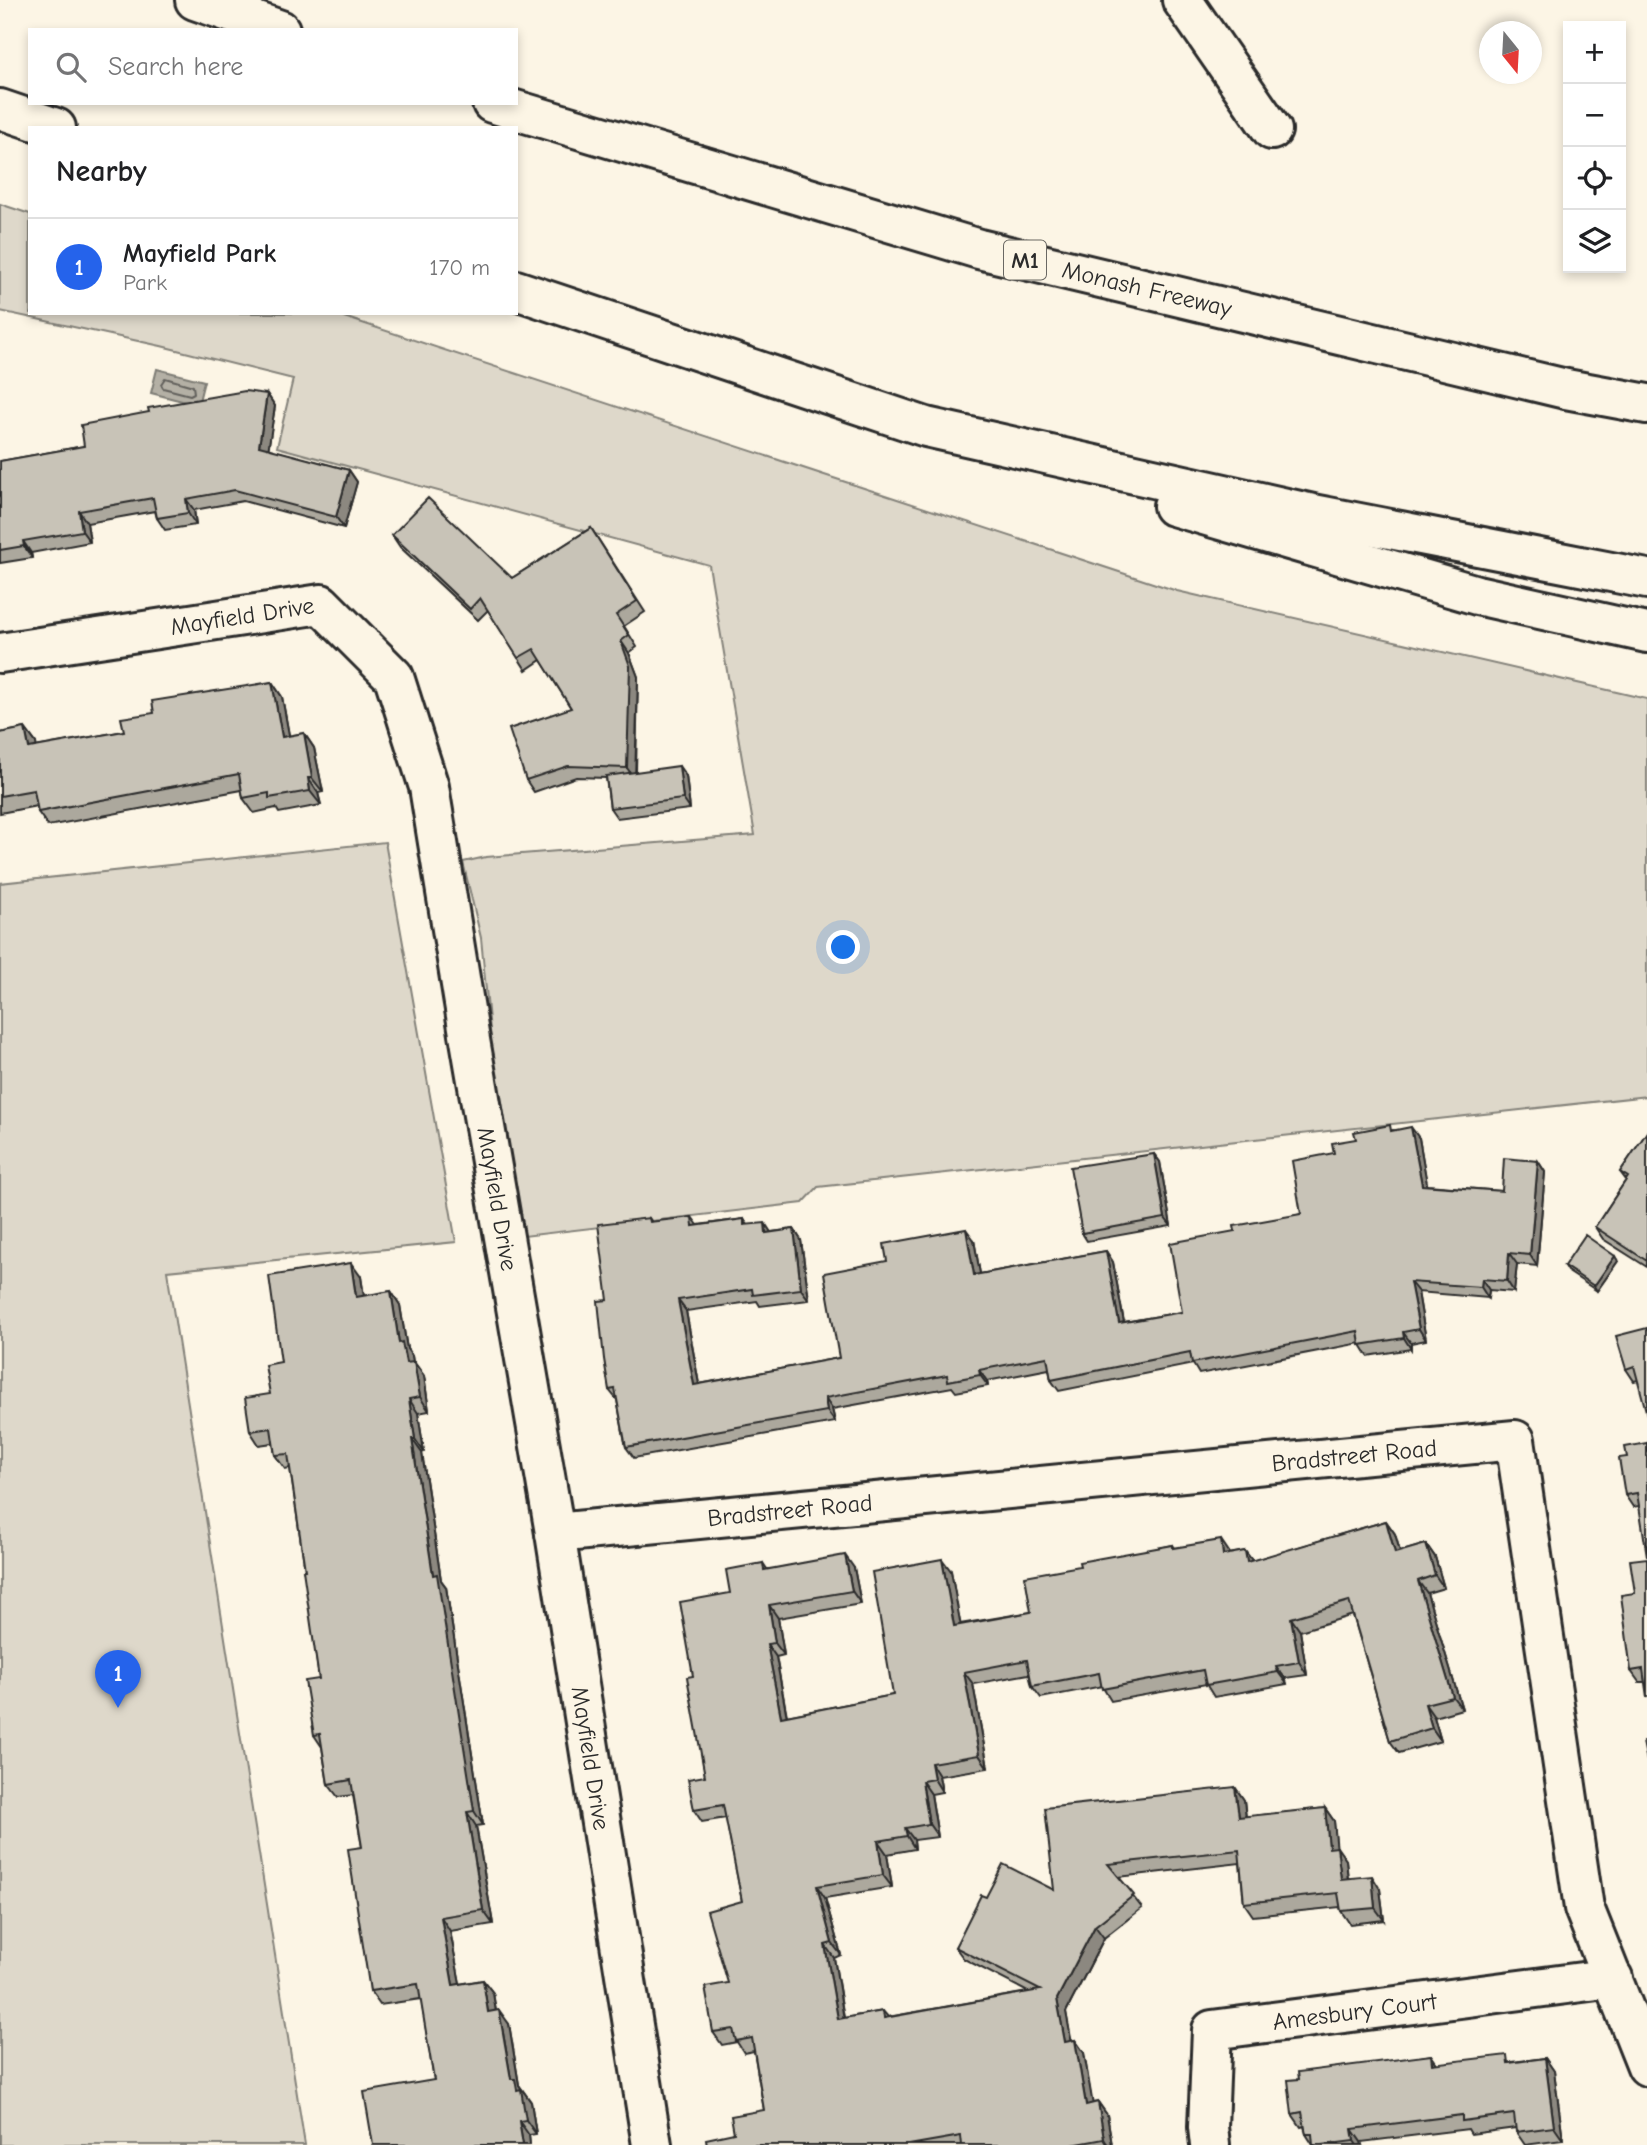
<!DOCTYPE html>
<html lang="en">
<head>
<meta charset="utf-8">
<style>
  body { margin:0; font-family:"Comic Neue",sans-serif; background:#f2f2f2; color:#202124 }
  .controls { position:absolute; right:21px; top:21px; display:grid; overflow:hidden; border-radius:0px; box-shadow:0 4px 10px #0003 }
  .controls button { width:63px; height:63px; display:grid; place-items:center; padding:0; border:0; border-bottom:2px solid #e0e0e0; background:#fff; color:#202124; font:35px sans-serif }
  .compass { position:absolute; left:1479px; top:21px; width:63px; height:63px; border-radius:50%; background:#fff; box-shadow:0 4px 10px #0003; rotate:162deg }
  .you { position:absolute; left:844px; top:948px; width:24px; height:24px; margin:-18px; border:5px solid #fff; border-radius:50%; background:#1a73e8; box-shadow:0 0 0 10px #1a73e833 }
  .badge { display:grid; place-items:center; width:46px; height:46px; border-radius:50%; background:#2563eb; color:#fff; font-size:23px; font-weight:700 }
  .pin { position:absolute; translate:-50% -58px; filter:drop-shadow(0 2px 4px #0008) }
  .pin::after { content:''; position:absolute; top:37px; width:24px; height:21px; background:inherit; clip-path:polygon(0 0,100% 0,50% 100%) }
  .list { margin:0; padding:0; list-style:none }
  h2 { display:flex; justify-content:space-between; align-items:center; height:91px; margin:0; padding:0 28px; font-size:30px }
  h2 small { font-size:23px; font-weight:400; color:#757577 }
  .list li { display:grid; grid-template-columns:46px 1fr auto; gap:21px; align-items:center; box-sizing:border-box; height:98px; padding:0 28px; border-top:2px solid #e0e0e0 }
  .list b { display:block; font-size:26px; white-space:nowrap }
  .list p { margin:0; font-size:23px; white-space:nowrap; color:#757577 }
  .list em { font-size:23px; font-style:normal; color:#757577 }
  .icon { flex:none; width:38px; height:38px; fill:none; stroke:currentColor; stroke-width:2; stroke-linecap:round; stroke-linejoin:round }
  .map { position:relative; flex:none; width:1647px; height:2145px; overflow:hidden }
  .search { position:absolute; background:#fff; box-shadow:0 4px 10px #0003; left:28px; top:28px; width:490px; height:77px; display:flex; align-items:center; gap:18px; box-sizing:border-box; padding:0 24px; border-radius:0px; color:#757577; font-size:26px }
  .panel { position:absolute; background:#fff; box-shadow:0 4px 10px #0003; left:28px; top:126px; width:490px; height:189px; border-radius:0px }
  .map>svg:first-child { display:block }
  .green { fill:#ded8ca; stroke:#84827a; stroke-width:2 }
  .water { fill:#b4b0a5; stroke:#7d7b74; stroke-width:2 }
  .lines { fill:none; stroke-linecap:round; stroke-linejoin:round }
  .shore { stroke:#62605c; stroke-width:2 }
  .minor-casing { stroke:#2b2b2b; stroke-width:44 }
  .motorway-casing { stroke:#2b2b2b; stroke-width:44 }
  .minor { stroke:#fcf5e5; stroke-width:38 }
  .motorway { stroke:#fcf5e5; stroke-width:38 }
  .wall { fill:#aca89d; stroke:#2b2b2b; stroke-width:2 }
  .shaded-wall { fill:#8c8880; stroke:#2b2b2b; stroke-width:2 }
  .building { fill:#c8c3b7; stroke:#2b2b2b; stroke-width:2 }
  .labels { text-anchor:middle; dominant-baseline:central; stroke-width:5; stroke-linejoin:round; paint-order:stroke }
  .shield { fill:#fcf5e5; stroke:#6a6863; stroke-width:2 }
  .shield-label { font-size:23px; font-weight:bold; fill:#2b2b2b }
  .street-label { font-size:24px; fill:#2b2b2b; stroke:#fcf5e5 }
</style>
</head>
<body>
<div class="map">
<svg width="1647" height="2145" viewBox="0 0 1647 2145">
  <rect width="100%" height="100%" fill="#fcf5e5"/>
  <filter id="ink" filterUnits="userSpaceOnUse"><feTurbulence type="fractalNoise" baseFrequency=".0143" numOctaves="2"/><feDisplacementMap in="SourceGraphic" scale="14" xChannelSelector="R" yChannelSelector="G"/><feConvolveMatrix kernelMatrix="1 2 1 2 8 2 1 2 1" color-interpolation-filters="sRGB"/></filter>
  <g filter="url(#ink)">
    <g class="green">
      <path d="M0,204L30,214V313H332L1177,591L1647,699V1096L818,1187L803,1203L524,1236L491,1041L481,938L463,862L486,857L755,835L709,565L277,447L293,379L161,346L0,311Z"/>
      <path d="M385,842L456,1242L167,1271L305,2145H0V883Z"/>
    </g>
    <path class="water" d="M157,369L204,381L198,405L151,393Z"/>
    <g class="lines">
      <path class="shore" d="M165,378L193,386L194,393L190,395L163,388L161,384Z"/>
      <defs>
        <g id="minor">
          <path d="M1182,0L1272,130"/>
          <path id="s1" d="M0,653L321,604L394,677L429,787L469,1034L555,1533L652,2145"/>
          <path id="s2" d="M555,1533L1515,1440L1584,1908L1647,2066"/>
          <path id="s3" d="M1210,2145L1208,2127L1212,2030L1613,1978"/>
        </g>
        <g id="motorway">
          <path d="M195,0L280,30"/>
          <path id="s4" d="M492,103L979,249L1566,389L1647,404"/>
          <path d="M0,109L56,128"/>
          <path d="M516,290L926,427L1313,514L1647,579"/>
          <path d="M1173,506L1477,595L1647,633"/>
        </g>
      </defs>
      <use href="#minor" class="minor-casing"/>
      <use href="#motorway" class="motorway-casing"/>
      <use href="#minor" class="minor"/>
      <use href="#motorway" class="motorway"/>
    </g>
    <g class="wall">
      <path d="M267,394L275,406L268,449L349,470L357,482L344,528L243,501L194,510L196,525L165,530L157,518L155,511L87,523L90,542L31,553L32,558L0,563V461L84,446Z"/>
      <path d="M591,528L645,612L624,626L637,647L629,653L638,677L636,772L686,776L690,809L617,818L610,808L606,778L576,777L534,792L526,780L571,708L541,660L526,670L488,610L478,620L400,547L392,535L512,578Z"/>
      <path d="M272,682L282,697L289,736L304,733L314,748L323,792L318,793L321,805L279,813L276,808L254,813L243,798L242,790L48,826L38,812L37,806L0,813V733L25,728L36,743V747L124,731L154,713Z"/>
      <path d="M1393,1130L1419,1138L1427,1185L1502,1191L1538,1161L1545,1172L1537,1266L1517,1264L1514,1292L1489,1290L1488,1298L1418,1292L1426,1340L1411,1343V1349L1368,1356L1360,1343L1199,1374L1193,1364L1059,1391L1051,1380L1049,1369L987,1381L988,1386L956,1392L952,1387L832,1409L835,1422L634,1458L626,1447L617,1400L609,1390L608,1300L649,1218L652,1222L692,1217L698,1225L744,1219L748,1225L771,1232L794,1229L801,1240L809,1300L760,1306L757,1301L686,1311L699,1384L839,1358L887,1261L974,1240L980,1274L1106,1251L1113,1262L1124,1322L1182,1312L1235,1231L1301,1214L1334,1153L1356,1139Z"/>
      <path d="M1647,1132V1267L1603,1239L1595,1227L1626,1180L1620,1172Z"/>
      <path d="M1154,1154L1160,1162L1171,1226L1087,1241L1082,1233Z"/>
      <path d="M1618,1261L1597,1291L1567,1271L1564,1266Z"/>
      <path d="M361,1277L364,1296L391,1291L400,1305L407,1349L412,1356L413,1362H414L424,1376L429,1411L418,1413L424,1452L422,1453L441,1580L446,1587L483,1825L476,1826L493,1924L450,1931L460,1984L483,1980L493,1993L496,2011L509,2024L519,2085L531,2102L536,2134L529,2135L530,2145H373L434,2080L421,1999L380,2005L370,1991L362,1847L353,1795L338,1797L328,1784L322,1747L314,1735L319,1679L305,1570L290,1468L285,1469L275,1455L273,1443L259,1445L250,1431L270,1394L281,1362Z"/>
      <path d="M1647,1328L1638,1380L1634,1381L1626,1369Z"/>
      <path d="M1647,1443L1639,1506L1633,1507L1625,1495L1627,1457Z"/>
      <path d="M1386,1521L1395,1534L1400,1552L1426,1544L1435,1557L1444,1588L1427,1593L1462,1709L1434,1717L1441,1741L1399,1753L1390,1741L1353,1615L1300,1631L1307,1675L1285,1678L1287,1684L1214,1697L1206,1684L1111,1701L1102,1686L1041,1698L1032,1686L1029,1674L973,1684L988,1768L939,1776L942,1792L931,1794L938,1837L914,1840L915,1849L887,1854L892,1887L825,1898L841,1955L834,1958L844,2018L883,2011L888,2017L1028,1992L964,1959L955,1947L986,1897L1054,1890L1235,1787L1244,1800L1246,1817L1325,1808L1334,1821L1336,1847L1346,1860L1348,1878L1380,1889L1384,1920L1350,1924L1341,1911L1340,1907L1253,1916L1244,1903L1240,1863L1118,1877L1142,1908L1104,1938L1066,2012L1071,2041L1075,2040L1084,2053L1092,2103L1098,2102L1107,2115L1112,2145H707L734,2133L764,2110L754,2051L744,2053L737,2042L722,2045L713,2032L728,1983L742,1901L726,1818L702,1822L694,1810L705,1776L693,1676L730,1593L763,1563L767,1569L854,1568L861,1604L778,1618L784,1655L776,1657L787,1716L893,1695L951,1571L960,1624L1031,1612L1080,1566L1173,1545L1175,1548L1229,1552L1230,1554L1245,1551L1252,1561Z"/>
      <path d="M1635,1593L1645,1682H1639L1631,1671Z"/>
      <path d="M1431,2055L1437,2064L1512,2062L1545,2058L1554,2071L1563,2140L1525,2145L1516,2132V2128L1471,2134L1468,2129L1361,2142L1362,2145H1313L1306,2134L1304,2126L1301,2127L1292,2114L1299,2079Z"/>
    </g>
    <g class="shaded-wall">
      <path d="M267,394L275,406L267,458L259,446Z"/>
      <path d="M349,470L357,482L344,528L336,517Z"/>
      <path d="M186,499L194,510L196,525L188,513Z"/>
      <path d="M79,511L87,523L90,542L82,531Z"/>
      <path d="M23,541L31,553L32,558L24,546Z"/>
      <path d="M621,641L629,653L638,677L635,779L627,768Z"/>
      <path d="M272,682L282,697L292,751L282,737Z"/>
      <path d="M25,728L36,743L39,763L29,748Z"/>
      <path d="M304,733L314,748L323,792L312,778Z"/>
      <path d="M679,766L686,776L690,809L683,799Z"/>
      <path d="M308,778L318,793L321,805L310,791Z"/>
      <path d="M1411,1127L1419,1138L1429,1195L1422,1185Z"/>
      <path d="M1154,1154L1160,1162L1171,1226L1165,1218Z"/>
      <path d="M1538,1161L1545,1172L1537,1266L1530,1255Z"/>
      <path d="M765,1223L772,1234L766,1233Z"/>
      <path d="M794,1229L801,1240L809,1300L801,1289Z"/>
      <path d="M966,1229L974,1240L982,1285L974,1275Z"/>
      <path d="M1106,1251L1113,1262L1126,1334L1119,1323Z"/>
      <path d="M1509,1253L1517,1264L1514,1292L1507,1281Z"/>
      <path d="M1615,1256L1618,1261L1597,1291L1594,1286Z"/>
      <path d="M351,1263L361,1277L366,1310L356,1297Z"/>
      <path d="M1482,1279L1489,1290L1488,1298L1481,1287Z"/>
      <path d="M1410,1282L1418,1292L1426,1340L1419,1329Z"/>
      <path d="M391,1291L400,1305L407,1349L412,1356L415,1377L406,1363L399,1343Z"/>
      <path d="M678,1300L686,1311L701,1396L694,1385Z"/>
      <path d="M1403,1332L1411,1343V1349L1404,1338Z"/>
      <path d="M414,1362L424,1376L429,1411L420,1397Z"/>
      <path d="M979,1370L987,1381L988,1386L980,1375Z"/>
      <path d="M825,1398L832,1409L835,1422L827,1411Z"/>
      <path d="M409,1399L418,1413L424,1452L415,1439Z"/>
      <path d="M412,1439L422,1453L441,1580L446,1587L483,1825L474,1811L433,1575Z"/>
      <path d="M1386,1521L1395,1534L1404,1566L1395,1553Z"/>
      <path d="M1221,1540L1229,1552L1232,1567L1223,1555Z"/>
      <path d="M1426,1544L1435,1557L1444,1588L1435,1575Z"/>
      <path d="M1245,1551L1254,1563L1247,1562Z"/>
      <path d="M845,1555L854,1568L861,1604L852,1591Z"/>
      <path d="M942,1559L951,1571L963,1638L954,1626Z"/>
      <path d="M1418,1581L1427,1593L1462,1709L1453,1697Z"/>
      <path d="M769,1605L778,1618L784,1655L775,1643Z"/>
      <path d="M1291,1618L1300,1631L1307,1675L1299,1662Z"/>
      <path d="M767,1644L776,1657L789,1729L781,1717Z"/>
      <path d="M1276,1666L1285,1678L1287,1684L1278,1672Z"/>
      <path d="M964,1672L973,1684L988,1768L979,1755Z"/>
      <path d="M1425,1704L1434,1717L1441,1741L1432,1728Z"/>
      <path d="M931,1763L939,1776L942,1792L934,1779Z"/>
      <path d="M922,1781L931,1794L938,1837L929,1824Z"/>
      <path d="M1235,1787L1244,1800L1247,1830L1239,1817Z"/>
      <path d="M1325,1808L1334,1821L1338,1861L1329,1848Z"/>
      <path d="M467,1812L476,1826L493,1924L483,1910Z"/>
      <path d="M905,1828L914,1840L915,1849L907,1836Z"/>
      <path d="M878,1841L887,1854L892,1887L883,1875Z"/>
      <path d="M1337,1847L1346,1860L1349,1892L1341,1879Z"/>
      <path d="M1372,1876L1380,1889L1384,1920L1375,1908Z"/>
      <path d="M817,1886L825,1898L841,1955L832,1943Z"/>
      <path d="M441,1917L450,1931L463,1999L453,1985Z"/>
      <path d="M1095,1926L1104,1938L1066,2012L1074,2054L1065,2042L1057,1999Z"/>
      <path d="M825,1945L834,1958L846,2032L838,2019Z"/>
      <path d="M483,1980L493,1993L498,2025L488,2012Z"/>
      <path d="M499,2010L509,2024L519,2085L531,2102L536,2134L526,2120L511,2079Z"/>
      <path d="M1075,2040L1084,2053L1095,2117L1086,2105Z"/>
      <path d="M1431,2055L1440,2068L1432,2064Z"/>
      <path d="M1545,2058L1554,2071L1563,2140L1554,2127Z"/>
      <path d="M1098,2102L1107,2115L1112,2145H1108L1104,2139Z"/>
      <path d="M519,2121L529,2135L530,2145H523Z"/>
      <path d="M1352,2129L1361,2142L1362,2145H1357L1354,2141Z"/>
    </g>
    <g class="building">
      <path d="M245,391L267,394L259,446L349,470L336,517L235,490L186,499L188,513L157,518L153,498L79,511L82,531L23,541L24,546L0,550V461L84,446L81,425L149,412L148,408Z"/>
      <path d="M428,498L512,578L591,528L637,601L616,615L629,635L621,641L630,666L627,768L568,766L526,780L509,729L571,708L534,649L518,658L480,598L470,609L392,535Z"/>
      <path d="M272,682L282,737L304,733L312,778H308L310,791L269,798V793L243,798L239,774L38,812L34,790L0,796V733L25,728L29,748L124,731L121,718L154,713L152,701Z"/>
      <path d="M679,766L683,799L610,808L606,776Z"/>
      <path d="M1390,1125L1391,1131L1411,1127L1422,1185L1502,1191L1504,1158L1538,1161L1530,1255L1509,1253L1507,1281L1482,1279L1481,1287L1410,1282L1419,1329L1403,1332L1404,1338L1360,1345L1358,1331L1192,1363L1190,1352L1051,1380L1047,1357L979,1370L980,1375L948,1381L947,1375L825,1398L827,1411L626,1447L615,1389L609,1390L604,1359L598,1301L608,1300L598,1224L649,1218L650,1222L692,1217L693,1226L744,1219V1225L765,1223L766,1233L794,1229L801,1289L753,1295L752,1289L678,1300L694,1385L839,1358L824,1273L887,1261L884,1244L966,1229L974,1275L1106,1251L1119,1323L1182,1312L1170,1243L1235,1231L1234,1226L1301,1214L1292,1161L1334,1153L1332,1143L1356,1139L1354,1132Z"/>
      <path d="M1647,1132V1261L1595,1227L1628,1177L1620,1172Z"/>
      <path d="M1154,1154L1165,1218L1082,1233L1070,1167Z"/>
      <path d="M1585,1235L1615,1256L1594,1286L1564,1266Z"/>
      <path d="M351,1263L356,1297L391,1291L399,1343L402,1342L406,1363L414,1362L420,1397L409,1399L415,1439H412L433,1575L437,1574L474,1811L467,1812L483,1910L441,1917L453,1985L483,1980L488,2012L499,2010L511,2079H515L517,2090L521,2089L526,2120L519,2121L523,2145H373L364,2092L434,2080L418,1984L370,1991L348,1849L362,1847L351,1780L328,1784L320,1734L314,1735L305,1681L319,1679L303,1570H305L288,1454L275,1455L271,1428L250,1431L245,1398L270,1394L265,1365L281,1362L269,1276Z"/>
      <path d="M1647,1328V1415L1634,1366L1626,1369L1616,1336Z"/>
      <path d="M1647,1443V1556L1637,1493L1625,1495L1619,1458L1627,1457L1625,1447Z"/>
      <path d="M1386,1521L1395,1553L1426,1544L1435,1575L1418,1581L1453,1697L1425,1704L1432,1728L1390,1741L1349,1601L1291,1618L1299,1662L1276,1666L1278,1672L1206,1685L1203,1670L1102,1689L1099,1673L1032,1686L1027,1660L964,1672L979,1755L931,1763L934,1779L922,1781L929,1824L905,1828L907,1836L878,1841L883,1875L817,1886L832,1943L825,1945L838,2019L883,2011L884,2018L1040,1990L955,1947L981,1895L986,1897L1003,1864L1054,1890L1045,1808L1235,1787L1239,1817L1325,1808L1329,1848L1337,1847L1341,1879L1372,1876L1375,1908L1341,1911L1338,1893L1244,1903L1239,1850L1108,1864L1134,1895L1095,1926L1057,1999L1065,2042L1075,2040L1086,2105L1098,2102L1104,2139L1072,2145H962L961,2136L909,2145H707L706,2139L734,2133L731,2116L764,2110L752,2038L736,2041L733,2029L713,2032L705,1987L728,1983L707,1911L742,1901L723,1805L694,1810L688,1779L705,1776L687,1677L693,1676L680,1602L730,1593L726,1570L763,1563L764,1570L845,1555L852,1591L769,1605L775,1643L767,1644L781,1717L893,1695L872,1572L942,1559L954,1626L1031,1612L1025,1576L1080,1566L1079,1562L1173,1545V1548L1221,1540L1223,1555L1245,1551L1247,1562Z"/>
      <path d="M1647,1558V1697L1643,1669L1631,1671L1621,1595L1635,1593L1630,1560Z"/>
      <path d="M1647,1741V1761L1643,1742Z"/>
      <path d="M1431,2055L1432,2064L1507,2055L1508,2063L1545,2058L1554,2127L1516,2132L1514,2114L1462,2121V2115L1352,2129L1354,2141L1322,2145H1313L1312,2134H1306L1302,2112L1292,2114L1288,2080L1299,2079L1298,2072Z"/>
    </g>
  </g>
  <g class="labels">
    <rect class="shield" x="1004" y="240.5" width="42" height="39" rx="5"/>
    <g class="shield-label">
      <text x="1025" y="260">M1</text>
    </g>
    <g class="street-label">
      <text stroke="none"><textPath href="#s4" startOffset="681">Monash Freeway</textPath></text>
      <text stroke="none"><textPath href="#s1" startOffset="245">Mayfield Drive</textPath></text>
      <text stroke="none"><textPath href="#s1" startOffset="961">Mayfield Drive</textPath></text>
      <text stroke="none"><textPath href="#s2" startOffset="803">Bradstreet Road</textPath></text>
      <text stroke="none"><textPath href="#s2" startOffset="236">Bradstreet Road</textPath></text>
      <text stroke="none"><textPath href="#s1" startOffset="1528">Mayfield Drive</textPath></text>
      <text stroke="none"><textPath href="#s3" startOffset="259">Amesbury Court</textPath></text>
    </g>
  </g>
</svg>
<div class="controls">
<button>+</button>
<button>−</button>
<button><svg class="icon" aria-label="locate" viewBox="0 0 24 24"><circle cx="12" cy="12" r="6"/><path d="M12 2v4M12 18v4M2 12h4M18 12h4"/></svg></button>
<button><svg class="icon" aria-label="layers" viewBox="0 0 24 24"><path d="M12 4l9 5-9 5-9-5zM3 14l9 5 9-5"/></svg></button>
</div>
<svg class="compass" viewBox="-18 -18 36 36"><path d="M0-13l5 13h-10z" fill="#e53935"/><path d="M0 13l5-13h-10z" fill="#757577"/></svg>
<div class="you"></div>
<div class="pin badge" style="left:118px;top:1708px">1</div>
<div class="search"><svg class="icon" aria-label="search" viewBox="0 0 24 24"><circle cx="10" cy="10" r="6"/><path d="M15 15l6 6"/></svg>Search here</div>
<section class="panel">
<h2>Nearby<small></small></h2>
<ul class="list">
<li><span class="badge">1</span><div><b>Mayfield Park</b><p>Park</p></div><em>170 m</em></li>
</ul>
</section>
</div>
</body>
</html>
